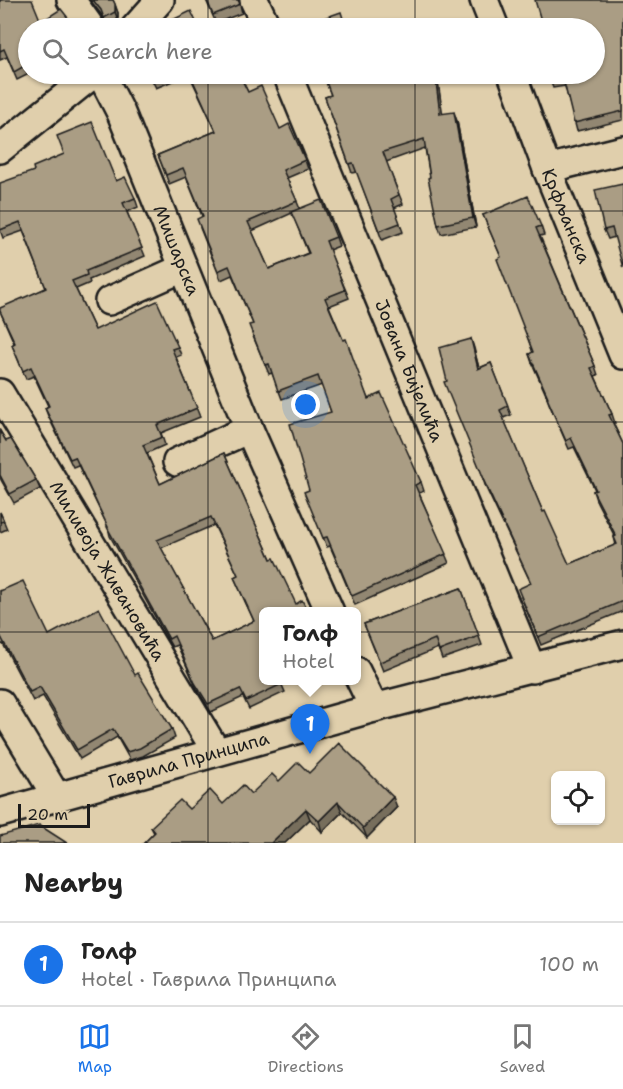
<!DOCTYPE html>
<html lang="en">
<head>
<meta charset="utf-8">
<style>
  body { margin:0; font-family:"Shantell Sans",sans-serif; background:#f2f2f2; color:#222 }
  .controls { position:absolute; right:18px; bottom:18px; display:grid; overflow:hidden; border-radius:9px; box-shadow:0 2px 4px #0004 }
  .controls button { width:54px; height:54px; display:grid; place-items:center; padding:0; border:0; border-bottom:2px solid #e0e0e0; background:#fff; color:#222; font:30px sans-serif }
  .scale { position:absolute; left:18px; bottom:15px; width:72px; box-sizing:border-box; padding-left:6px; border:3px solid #1c1c1c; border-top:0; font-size:16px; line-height:21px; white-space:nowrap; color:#1c1c1c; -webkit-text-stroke:4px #e0cfac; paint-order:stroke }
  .you { position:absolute; left:306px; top:405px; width:21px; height:21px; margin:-15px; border:4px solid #fff; border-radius:50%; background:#1a73e8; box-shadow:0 0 0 9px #1a73e833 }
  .badge { display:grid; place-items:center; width:39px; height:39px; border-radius:50%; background:#1a73e8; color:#fff; font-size:20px; font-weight:700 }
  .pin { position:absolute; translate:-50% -50px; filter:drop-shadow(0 2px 3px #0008) }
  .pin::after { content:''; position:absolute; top:32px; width:21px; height:18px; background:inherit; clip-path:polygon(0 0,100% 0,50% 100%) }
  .popup { position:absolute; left:259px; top:607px; width:102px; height:78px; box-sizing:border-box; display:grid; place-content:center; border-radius:9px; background:#fff; filter:drop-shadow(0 2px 4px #0005); font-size:20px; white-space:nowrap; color:#767676 }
  .popup b { font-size:22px; color:#222 }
  .popup::after { content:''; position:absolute; left:50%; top:100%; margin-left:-12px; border:12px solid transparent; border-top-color:#fff }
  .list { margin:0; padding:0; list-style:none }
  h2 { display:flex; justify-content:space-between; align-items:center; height:78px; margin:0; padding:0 24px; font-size:26px }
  h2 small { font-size:20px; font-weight:400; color:#767676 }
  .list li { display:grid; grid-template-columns:39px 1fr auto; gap:18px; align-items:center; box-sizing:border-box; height:84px; padding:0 24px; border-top:2px solid #e0e0e0 }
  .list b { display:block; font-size:22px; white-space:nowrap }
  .list p { margin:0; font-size:20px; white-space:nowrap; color:#767676 }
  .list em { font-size:20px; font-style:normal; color:#767676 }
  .icon { flex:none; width:33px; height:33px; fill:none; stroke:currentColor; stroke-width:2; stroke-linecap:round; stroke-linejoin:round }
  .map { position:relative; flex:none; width:623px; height:843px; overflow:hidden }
  .search { position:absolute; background:#fff; box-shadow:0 2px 4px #0004; left:18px; right:18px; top:18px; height:66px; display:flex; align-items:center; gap:15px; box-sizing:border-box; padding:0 21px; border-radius:33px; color:#767676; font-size:22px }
  .sheet { height:162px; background:#fff }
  nav { display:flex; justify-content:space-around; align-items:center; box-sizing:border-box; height:84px; border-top:2px solid #e0e0e0; background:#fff; font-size:16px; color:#767676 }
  nav a { display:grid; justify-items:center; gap:3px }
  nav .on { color:#1a73e8 }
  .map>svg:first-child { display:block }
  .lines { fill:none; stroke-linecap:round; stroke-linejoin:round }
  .minor-casing { stroke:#1c1c1c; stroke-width:32 }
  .minor { stroke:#e0cfac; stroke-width:27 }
  .wall { fill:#928772; stroke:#1c1c1c; stroke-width:1.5; fill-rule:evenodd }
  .shaded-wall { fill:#776e5c; stroke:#1c1c1c; stroke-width:1.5 }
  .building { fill:#aa9d84; stroke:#1c1c1c; stroke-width:1.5; fill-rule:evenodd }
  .grid { fill:none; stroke:#1c1c1c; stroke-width:1.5; stroke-opacity:0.55 }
  .labels { text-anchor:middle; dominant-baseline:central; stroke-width:4.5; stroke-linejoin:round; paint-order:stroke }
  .street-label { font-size:18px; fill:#1c1c1c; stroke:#e0cfac }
</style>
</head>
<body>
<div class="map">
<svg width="623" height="843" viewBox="0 0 623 843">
  <rect width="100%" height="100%" fill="#e0cfac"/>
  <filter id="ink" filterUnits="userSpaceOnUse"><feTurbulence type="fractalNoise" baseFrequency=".0167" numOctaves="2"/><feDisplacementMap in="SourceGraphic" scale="12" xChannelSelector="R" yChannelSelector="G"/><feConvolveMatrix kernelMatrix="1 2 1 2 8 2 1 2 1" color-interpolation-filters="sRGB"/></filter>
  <g filter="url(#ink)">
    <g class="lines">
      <defs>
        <g id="minor">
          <path d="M71,0L91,28"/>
          <path d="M254,0L267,28"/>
          <path d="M484,0L495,28"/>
          <path d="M135,28L160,0"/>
          <path id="s1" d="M101,74L121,113L249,429L330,612"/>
          <path id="s2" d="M287,74L532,669"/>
          <path id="s3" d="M512,74L547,169L623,355"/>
          <path d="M0,149L93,74"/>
          <path d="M547,169L623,150"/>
          <path d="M109,301L183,268"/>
          <path id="s4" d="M0,393L216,751"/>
          <path d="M177,462L249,429"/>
          <path d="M356,671L374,708"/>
          <path d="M0,703L56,796"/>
          <path id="s5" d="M0,813L374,708L623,644"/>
        </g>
      </defs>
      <use href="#minor" class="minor-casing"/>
      <use href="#minor" class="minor"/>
    </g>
    <g class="wall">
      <path d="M0,0L41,22L28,28L29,74L17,80L7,57L0,60Z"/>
      <path d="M90,0H113L118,13V20L107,27L104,18Z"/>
      <path d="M206,0H239L242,13L216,23Z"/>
      <path d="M623,0V120L577,131L565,86L553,88L550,80Z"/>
      <path d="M149,74H239L248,92L280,129L305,160L308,169L287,178L300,209L336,237L339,246L329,250L349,298L329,306L368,399L421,482L424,491L419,493L449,563L355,605L330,546L327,547L308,500L309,490L331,412L322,385L282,399L272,373L269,374L252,334L253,324L232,275L221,280L200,228L202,216L186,177L169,184L158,155L216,131L189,74L156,88ZM292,213L308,253L269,269L252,231Z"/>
      <path d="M323,74H445L446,81L438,82L442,114L457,121L476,227L441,234L438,225L425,148L386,162L403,204L394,208L403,232L382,240L357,172L352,173L325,97L331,95Z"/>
      <path d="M116,181L135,198L138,207L127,212L145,256L89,280L90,283L76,289L95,330L178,347L181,355L176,357L200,417L161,433L165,445L147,453L160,484L224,453L271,559L264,681H280L285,692L249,709L243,697L211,712L198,691L177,645L172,647L110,536L108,527L78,465L73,467L48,416L45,408L48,406L34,376L26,379L12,345L14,343L0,311L46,288L23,231L3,238L0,230ZM214,525L238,575L234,577L254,621L212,641L161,548Z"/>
      <path d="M623,184L615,237L608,239L604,230Z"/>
      <path d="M483,215L541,226L544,235L540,236L595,366L598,375L595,376L612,414L615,423H613L623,444V611L541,645L521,597L531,583L486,488L483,479H484L447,381L471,339L479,368L491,363L511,415L503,418L543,512L569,564L616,545L614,537H615L596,500L593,491L595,490L574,447L569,449L550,406L547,398V397L532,363L529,354L533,353L501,257Z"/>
      <path d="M0,431L6,441L36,480L40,489L14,503L0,478Z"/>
      <path d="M0,512L7,529L0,532Z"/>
      <path d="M461,588L482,645L442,659L438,648L383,671L364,624Z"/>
      <path d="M0,591L49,635L135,675L172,729L175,738L143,756L130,760L117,737L80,759L43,696L33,701L3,644L0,645Z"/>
      <path d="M309,773L397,807L367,838L342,812L322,832L310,819L285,843H144L154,833L151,827L189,809L223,804L251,794L279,781Z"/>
    </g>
    <g class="shaded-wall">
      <path d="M115,4L118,13V20L115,12Z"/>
      <path d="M435,74L438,82L444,123L440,114Z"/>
      <path d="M454,112L457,121L476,227L473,218Z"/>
      <path d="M471,339L474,348L481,377L478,369Z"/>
      <path d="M393,797L397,807L367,838L363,828Z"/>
      <path d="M338,802L342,812L322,832L319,821Z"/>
      <path d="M306,809L310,819L285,843H271Z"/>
    </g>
    <g class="building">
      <path d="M0,0H32L41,22L61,9L76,28H28V64L14,72L4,49L0,51Z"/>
      <path d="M93,0H113L115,4V12L104,18L101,10Z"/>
      <path d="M207,0H238L240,4L213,15Z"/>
      <path d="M535,0H623V111L574,123L563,78L550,80L549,74H594V28H543Z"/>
      <path d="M191,11L199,28H156Z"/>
      <path d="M341,12L346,28H312L310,23Z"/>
      <path d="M436,26V28H418Z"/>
      <path d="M150,74H166L153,79Z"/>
      <path d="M190,74H239L248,92L261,86L280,129L289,124L305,160L283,170L297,201L248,222L269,269L309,253L291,212L321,200L336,237L326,241L345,290L325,298L343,340L346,339L368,399L381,393L421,482L415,485L446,554L352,596L327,537L323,538L304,492L309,490L290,424L331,412L318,376L278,391L269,364L265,365L249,325L253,324L229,266L218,271L197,219L203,216L183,168L166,175L158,155L216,131Z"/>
      <path d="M323,74H435L440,114L454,112L473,218L438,225L428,178L430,177L424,139L383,152L399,195L391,199L400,223L379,231L353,163L349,164L325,97L331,95Z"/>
      <path d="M92,122L116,181L125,177L135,198L123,203L142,248L86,271L87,275L72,281L95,330L157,301L178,347L172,349L197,408L157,425L162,437L143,445L160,484L224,453L271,559L274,558L296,604L302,600L308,612H264V681H280L282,684L246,701L240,689L208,704L195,683L174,636L169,639L107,527H108L75,457L70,459L45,408L49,406L31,367L23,371L12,345L15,343L0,311V308L46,288L20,222L0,230V183L34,171L33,167L64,154L57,136ZM211,517L238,575L234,577L254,621L212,641L157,540Z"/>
      <path d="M623,184V268L612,228L604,230L595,190Z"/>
      <path d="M528,196L541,226L536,228L595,366L591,368L612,414L609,415L623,444V601L538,637L518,589L531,583L483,479H484L444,382L447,381L439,348L471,339L478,369L491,363L508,406L500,410L543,512L545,511L569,564L617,544L614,537L616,536L593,491L596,490L571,438L566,441L547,398L548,397L529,354L533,352L497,259L501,257L483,215Z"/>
      <path d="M0,431L6,441L11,439L36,480L10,494L0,475Z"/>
      <path d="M0,512L4,521L0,522Z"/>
      <path d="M23,581L49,635L99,608L135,675L138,673L172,729L140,748L127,752L113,729L77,750L40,687L30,692L0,635V591Z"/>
      <path d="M461,588L479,636L439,651L435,639L380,662L364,624Z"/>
      <path d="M339,743L393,797L363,828L338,802L319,821L306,809L271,843H144L155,832L151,827L180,800L189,809L210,790L223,804L243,785L251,794L272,774L279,781L298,762L309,773Z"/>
      <path d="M39,825L67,843H0V836Z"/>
    </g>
  </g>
  <path class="grid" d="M208,0V28M415,0V28M208,74V843M415,74V843M0,211H623M0,422H623M0,632H623"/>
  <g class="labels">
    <g class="street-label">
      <text stroke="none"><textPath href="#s3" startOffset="152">Крфљанска</textPath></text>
      <text stroke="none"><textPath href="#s1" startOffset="192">Мишарска</textPath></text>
      <text stroke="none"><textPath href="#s2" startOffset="321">Јована Бијелића</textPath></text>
      <text stroke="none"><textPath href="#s4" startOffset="208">Миливоја Живановића</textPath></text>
      <text stroke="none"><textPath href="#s5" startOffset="196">Гаврила Принципа</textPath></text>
    </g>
  </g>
</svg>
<div class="controls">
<button><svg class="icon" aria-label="locate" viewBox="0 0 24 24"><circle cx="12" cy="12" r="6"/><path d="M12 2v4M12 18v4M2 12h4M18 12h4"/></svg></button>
</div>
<div class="scale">20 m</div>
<div class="you"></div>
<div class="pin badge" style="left:310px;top:754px">1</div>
<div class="popup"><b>Голф</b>Hotel</div>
<div class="search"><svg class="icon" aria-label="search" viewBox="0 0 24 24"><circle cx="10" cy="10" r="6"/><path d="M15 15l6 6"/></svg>Search here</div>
</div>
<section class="sheet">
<h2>Nearby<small></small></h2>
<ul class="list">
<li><span class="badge">1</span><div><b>Голф</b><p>Hotel · Гаврила Принципа</p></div><em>100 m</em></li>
</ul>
</section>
<nav>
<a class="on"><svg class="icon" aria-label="map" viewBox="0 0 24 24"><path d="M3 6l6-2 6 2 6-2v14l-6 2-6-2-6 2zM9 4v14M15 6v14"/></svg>Map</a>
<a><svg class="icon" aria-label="directions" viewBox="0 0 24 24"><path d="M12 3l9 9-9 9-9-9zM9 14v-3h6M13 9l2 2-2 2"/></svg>Directions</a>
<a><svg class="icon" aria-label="saved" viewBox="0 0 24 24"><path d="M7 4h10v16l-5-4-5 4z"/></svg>Saved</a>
</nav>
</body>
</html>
